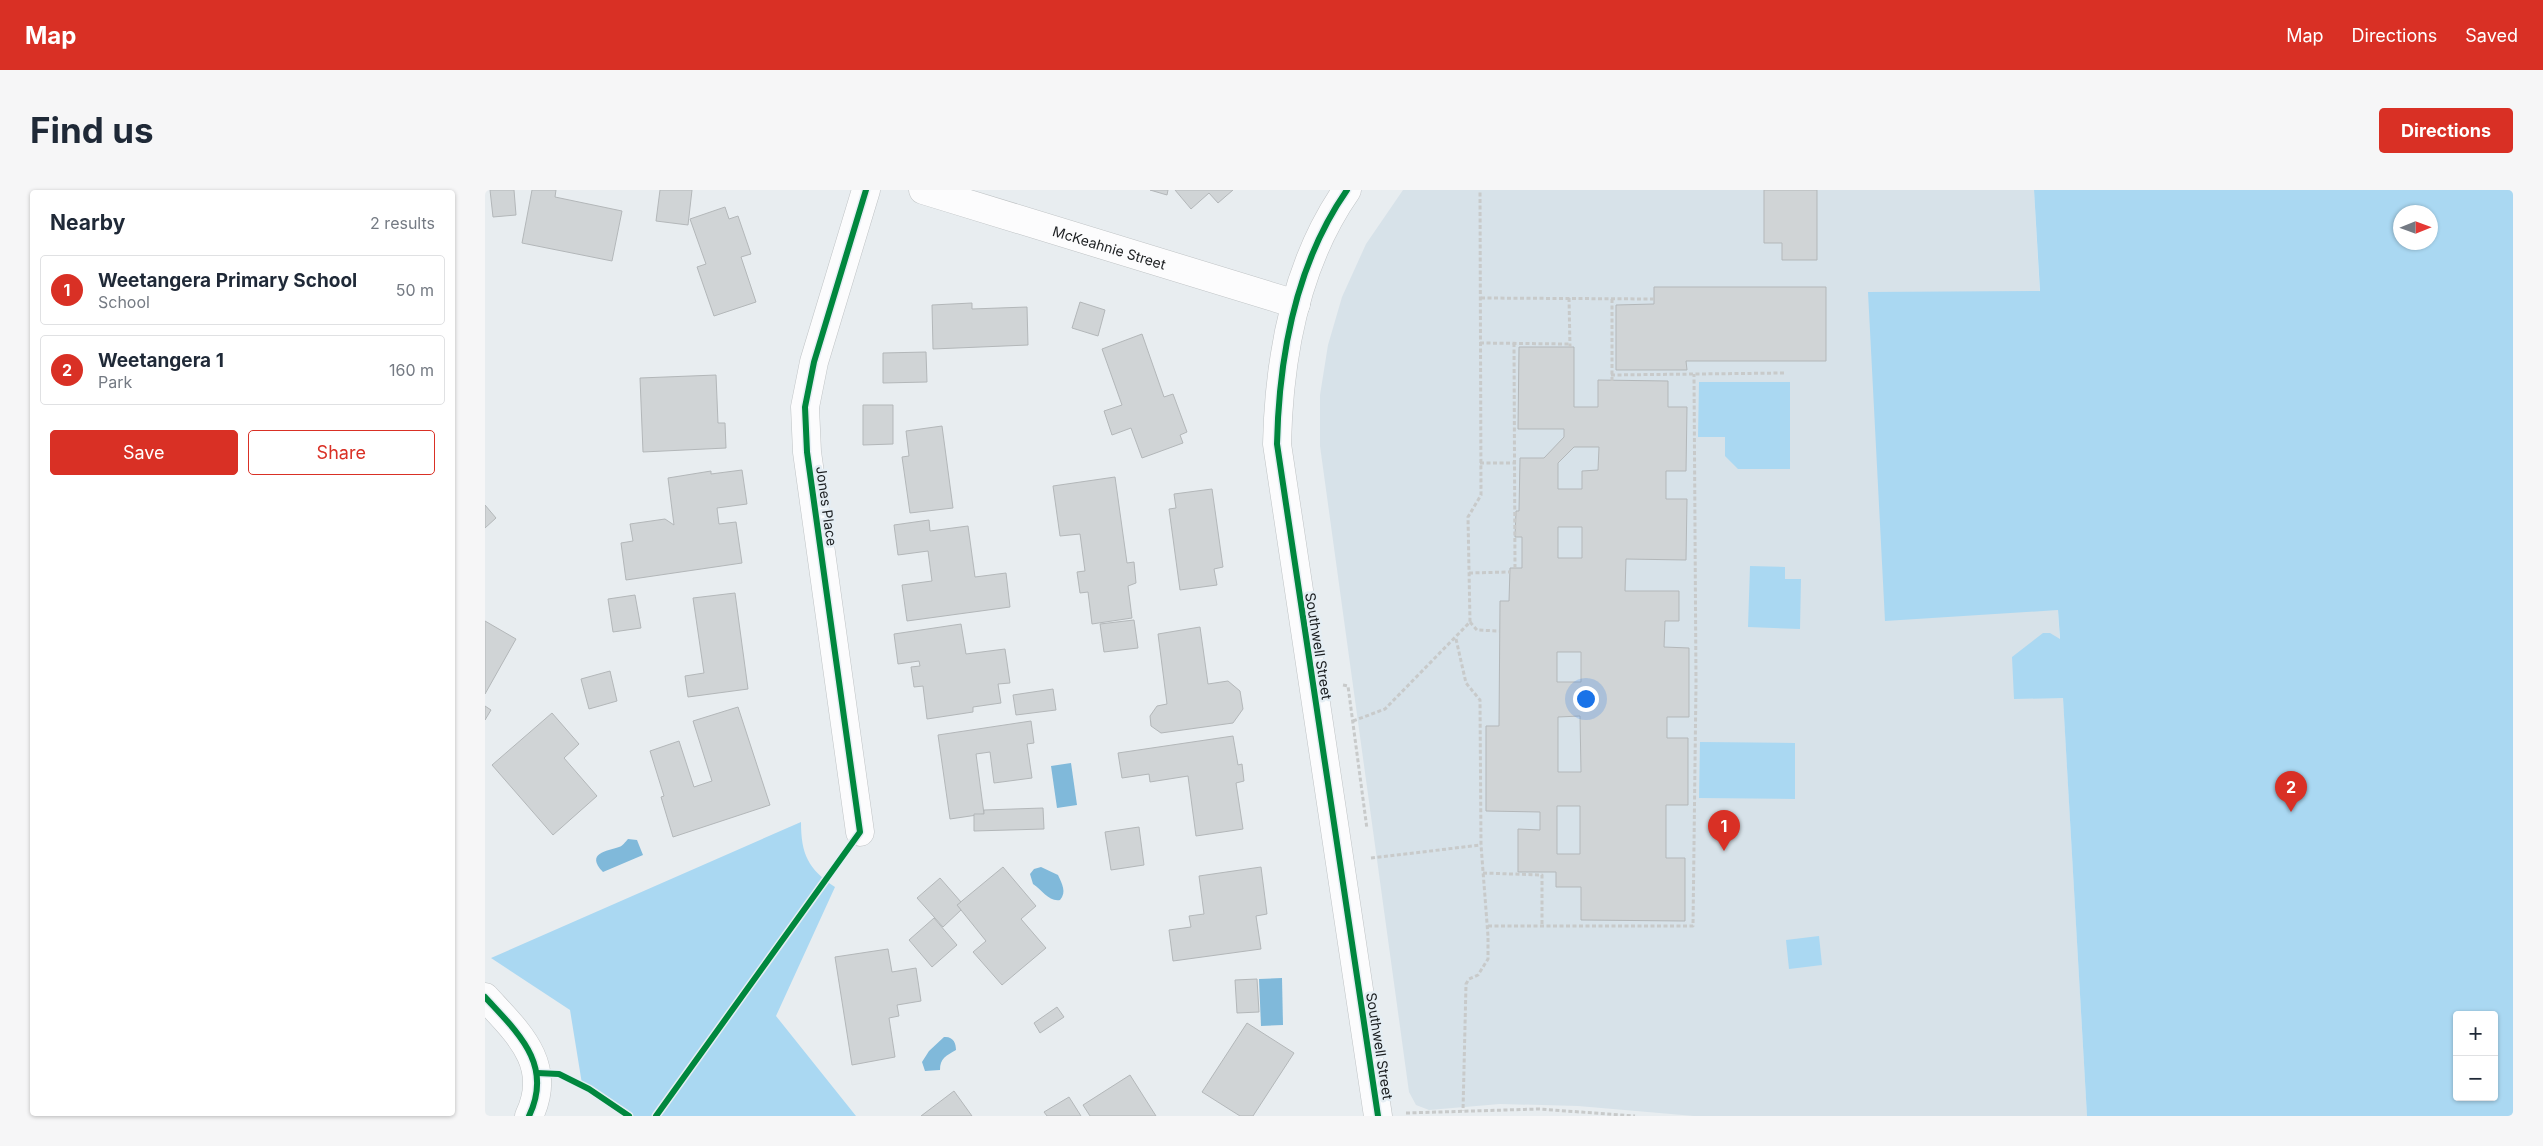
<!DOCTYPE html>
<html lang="en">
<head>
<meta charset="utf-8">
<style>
  body { margin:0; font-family:Inter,sans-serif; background:#f6f6f7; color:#1f2937 }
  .controls { position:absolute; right:15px; bottom:15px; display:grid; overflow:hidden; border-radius:5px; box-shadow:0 1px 4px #0004 }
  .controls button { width:45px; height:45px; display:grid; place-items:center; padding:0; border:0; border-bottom:1px solid #e0e1e3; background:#fff; color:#1f2937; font:25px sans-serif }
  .compass { position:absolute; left:1908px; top:15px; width:45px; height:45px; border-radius:50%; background:#fff; box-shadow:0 1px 4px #0004; rotate:89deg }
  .you { position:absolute; left:1100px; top:508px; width:18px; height:18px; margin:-12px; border:4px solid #fff; border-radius:50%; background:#1a73e8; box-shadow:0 0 0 8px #1a73e833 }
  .badge { display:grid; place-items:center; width:32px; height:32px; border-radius:50%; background:#d93025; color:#fff; font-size:16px; font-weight:700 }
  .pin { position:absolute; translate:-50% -41px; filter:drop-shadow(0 1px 2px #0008) }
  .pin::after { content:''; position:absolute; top:26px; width:18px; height:15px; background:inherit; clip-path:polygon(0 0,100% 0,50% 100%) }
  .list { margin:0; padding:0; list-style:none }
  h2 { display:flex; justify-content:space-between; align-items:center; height:65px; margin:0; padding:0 20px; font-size:21px }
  h2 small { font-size:16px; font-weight:400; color:#747a83 }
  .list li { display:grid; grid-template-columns:32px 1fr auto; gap:15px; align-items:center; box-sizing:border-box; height:70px; margin:0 10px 10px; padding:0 10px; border:1px solid #e0e1e3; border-radius:5px }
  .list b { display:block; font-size:19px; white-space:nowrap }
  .list p { margin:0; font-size:16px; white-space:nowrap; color:#747a83 }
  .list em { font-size:16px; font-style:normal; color:#747a83 }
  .actions { display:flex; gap:10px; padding:15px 20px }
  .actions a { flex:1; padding:11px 0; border:1px solid #d93025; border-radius:5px; text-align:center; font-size:18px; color:#d93025 }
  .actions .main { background:#d93025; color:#fff }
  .map { position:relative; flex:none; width:2028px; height:926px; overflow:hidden; border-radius:5px }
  header { display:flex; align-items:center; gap:30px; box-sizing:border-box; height:70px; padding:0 25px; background:#d93025; color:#fff }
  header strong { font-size:24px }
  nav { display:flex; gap:28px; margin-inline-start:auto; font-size:18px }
  .intro { display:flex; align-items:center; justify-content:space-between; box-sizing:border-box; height:120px; padding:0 30px }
  h1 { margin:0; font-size:35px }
  .button { padding:12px 22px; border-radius:5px; background:#d93025; color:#fff; font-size:18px; font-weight:700 }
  main { display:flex; gap:30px; padding:0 30px }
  aside { flex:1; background:#fff; border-radius:5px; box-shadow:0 1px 4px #0004 }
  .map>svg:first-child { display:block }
  .built { fill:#d7e2e9 }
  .green { fill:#aad8f2; fill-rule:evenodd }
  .water { fill:#80b9da }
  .building { fill:#d0d4d6; stroke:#b3b7b9; fill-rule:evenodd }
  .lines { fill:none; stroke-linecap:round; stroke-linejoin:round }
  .minor-casing { stroke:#bfc3c5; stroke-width:29 }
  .path { stroke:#c8caca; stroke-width:3; stroke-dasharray:4 2.5; stroke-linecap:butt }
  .minor { stroke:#fcfcfd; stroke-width:28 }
  .cycleway-casing { stroke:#e5eef4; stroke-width:9 }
  .cycleway { stroke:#00873e; stroke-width:6 }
  .labels { text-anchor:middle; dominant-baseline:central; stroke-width:5; stroke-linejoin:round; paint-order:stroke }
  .street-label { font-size:14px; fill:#1b1e20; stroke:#e5eef4 }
</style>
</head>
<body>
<header>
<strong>Map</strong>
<nav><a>Map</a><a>Directions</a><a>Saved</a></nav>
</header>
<div class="intro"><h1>Find us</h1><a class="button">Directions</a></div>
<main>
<aside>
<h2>Nearby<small>2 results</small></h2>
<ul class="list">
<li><span class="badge">1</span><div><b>Weetangera Primary School</b><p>School</p></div><em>50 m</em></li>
<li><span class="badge">2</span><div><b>Weetangera 1</b><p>Park</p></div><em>160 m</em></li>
</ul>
<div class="actions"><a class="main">Save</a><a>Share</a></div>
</aside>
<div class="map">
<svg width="2028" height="926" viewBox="0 0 2028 926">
  <rect width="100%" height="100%" fill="#e8edf0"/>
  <path class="built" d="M918,0H1549L1602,926H1209L1093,916L1015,914L944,920L931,915L924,902L835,256V205L843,155L857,107L881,54Z"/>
  <g class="green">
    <path d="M1549,0H2028V926H1602L1578,508L1529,509L1527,467L1558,443H1565L1575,449L1573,420L1400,431L1383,102L1555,101ZM1916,22H1946V52H1916ZM1972,825H2009V907H1972Z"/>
    <path d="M1214,192H1305V279H1253L1240,266V247H1213Z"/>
    <path d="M1265,376L1300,377V389H1316L1315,439L1263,437Z"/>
    <path d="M1215,552L1310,553V609L1214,608Z"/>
    <path d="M316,632C316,664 323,679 350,697L291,826L371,926H137L98,900L85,820L6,768Z"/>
    <path d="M1334,746L1337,775L1304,779L1301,750Z"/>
  </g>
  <g class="water">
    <path d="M586,573L592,615L572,618L566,576Z"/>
    <path d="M143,649L152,650L158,665L118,682C100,663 122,661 134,657C138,656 140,652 143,649Z"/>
    <path d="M556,677L573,685C577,694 582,702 575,710C564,712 557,700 548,694L545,684L549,679Z"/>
    <path d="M797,788L798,835L776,836L774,789Z"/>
    <path d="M459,847C468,846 471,853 471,860C461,866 455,868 455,880L440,881L437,872L444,861Z"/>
  </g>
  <g class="building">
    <path d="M5,0H29L31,25L8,27Z"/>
    <path d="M47,0H71L70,7L137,21L127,71L37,53Z"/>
    <path d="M175,0H207L203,35L171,31Z"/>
    <path d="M665,0H683L682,5Z"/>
    <path d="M690,0H748L733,13L724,3L706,19Z"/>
    <path d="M1279,0H1332V70H1297V53H1279Z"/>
    <path d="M240,17L244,29L253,26L266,64L256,67L271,112L229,126L212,77L221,74L205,29Z"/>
    <path d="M1169,97H1341V171H1201L1202,180H1131V115L1169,114Z"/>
    <path d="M595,112L620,120L613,146L587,138Z"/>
    <path d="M487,113V119L542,117L543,155L448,159L447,115Z"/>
    <path d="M657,144L679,207L688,204L702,242L695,245L698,253L657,268L646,238L627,245L619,221L637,215L617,159Z"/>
    <path d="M1034,157H1089V217H1113V190L1183,191V217H1202L1201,281H1181V309H1202L1201,370L1141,369L1140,401H1194V431H1180L1179,457L1204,458V527H1182V548H1203V615H1181V668H1200V731L1096,730V697H1071V682H1033V639L1055,640V622L1001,621V536H1014L1015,411H1024L1025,378H1037V347H1030L1031,321H1034L1035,268H1059L1079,247V239H1033ZM1089,257H1114L1113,280L1097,281V299H1073V273ZM1073,337H1097V368H1073ZM1072,462H1096V492H1072ZM1095,526L1096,582H1073V527ZM1072,616H1095V664H1072Z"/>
    <path d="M441,162L442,192L398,193V163Z"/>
    <path d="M231,185L233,233H240L241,258L158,262L155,188Z"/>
    <path d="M378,215H408V254L378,255Z"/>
    <path d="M457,236L468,318L425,323L417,267L424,266L421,241Z"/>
    <path d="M257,280L262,314L232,318L234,334L251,332L257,373L141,390L136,353L148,351L145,334L180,329L189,335L183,288L226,281V284Z"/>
    <path d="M630,287L642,373L649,372L651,393L643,396L647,428L607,434L603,402L595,403L592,382L600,381L595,344L575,346L568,296Z"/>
    <path d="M727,299L738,377L729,379L732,395L695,400L684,319L691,318L689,304Z"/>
    <path d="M0,315L11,328L0,338Z"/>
    <path d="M444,330L445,341L483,336L490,387L521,383L525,417L422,431L417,395L447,391L443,361L413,365L409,335Z"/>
    <path d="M250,403L263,499L203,507L200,486L219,483L208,408Z"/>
    <path d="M150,405L156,438L128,442L123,409Z"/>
    <path d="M649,430L653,458L619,462L615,434Z"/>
    <path d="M0,431L31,449L0,504Z"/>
    <path d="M476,434L481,464L520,459L525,493L513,494L516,513L488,517V522L442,529L438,496L429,497L426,477L435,476L434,471L413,474L409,444Z"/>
    <path d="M715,437L723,494L743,491L755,501L758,519L748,533L676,543L666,536L665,526L672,516L682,514L673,444Z"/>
    <path d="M125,481L132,511L104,519L96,489Z"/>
    <path d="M568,499L571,520L531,525L528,505Z"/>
    <path d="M0,516L6,520L0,530Z"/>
    <path d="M253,517L285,615L188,647L176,607L179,606L165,561L194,551L209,597L227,591L208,531Z"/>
    <path d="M67,523L94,554L79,568L112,606L68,645L7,575Z"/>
    <path d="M546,531L549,553L542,554L547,588L509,593L505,562L491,564L499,624L465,629L453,545Z"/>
    <path d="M748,546L753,575L757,574L759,591L751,593L758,639L711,646L703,586L665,592L664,584L637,588L633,563Z"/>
    <path d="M558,618L559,639L489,641V624H499V620Z"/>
    <path d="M654,637L659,675L626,680L620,642Z"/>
    <path d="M518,677L551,716L536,729L561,758L517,795L488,762L501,751L472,715Z"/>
    <path d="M776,677L782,724L771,726L776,759L688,771L684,740L706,737L704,726L719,724L714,686Z"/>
    <path d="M455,688L476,712L472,715L476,720L458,737L432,708Z"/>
    <path d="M449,728L472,755L447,777L424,750Z"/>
    <path d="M403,759L407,782L431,778L436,811L412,815L414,826L404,828L410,867L367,875L350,767Z"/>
    <path d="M772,789L774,822L752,823L750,790Z"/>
    <path d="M572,817L579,827L555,843L549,833Z"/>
    <path d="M762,833L809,863L768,926H755L717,902Z"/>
    <path d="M645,885L671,926H605L598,915Z"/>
    <path d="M469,901L487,926H436Z"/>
    <path d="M584,907L596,926H562L559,922Z"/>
  </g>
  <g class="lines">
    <defs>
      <g id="minor">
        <path id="s1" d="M438,0L811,114"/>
        <path d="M862,0C811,73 794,165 792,254L893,926"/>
        <path d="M375,642L322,262L320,217L329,172L381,0"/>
        <path d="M0,807C32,842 69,874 44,926"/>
      </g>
    </defs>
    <use href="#minor" class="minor-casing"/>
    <g class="path">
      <path d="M996,108L1169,109"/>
      <path d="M1084,108L1085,157"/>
      <path d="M995,153L1084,154"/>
      <path d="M1029,153L1030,379"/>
      <path d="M1126,185L1299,183"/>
      <path d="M1127,191V109"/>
      <path d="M995,273H1031"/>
      <path d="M984,383L1025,382"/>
      <path d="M985,432L992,440L1014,441"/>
      <path d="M971,449L981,493L995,510L996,655L1003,746V769L993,785L984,789L981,794L978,921"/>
      <path d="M858,495L863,496L882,639"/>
      <path d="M868,531L900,519L985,432L983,327L996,305L995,0"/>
      <path d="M886,668L996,655"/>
      <path d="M998,683L1057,685V736"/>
      <path d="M1003,736H1208L1211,493L1209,184"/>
      <path d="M921,923L1054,919L1150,926"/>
    </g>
    <use href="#minor" class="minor"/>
    <defs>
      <g id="cycleway">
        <path d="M862,0C811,73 794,165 792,254L893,926"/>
        <path d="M0,807C32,842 69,874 44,926"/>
        <path d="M52,883L74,884L104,899L144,926"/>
        <path d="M171,926L375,642L322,262L320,217L329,172L381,0"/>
      </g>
    </defs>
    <use href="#cycleway" class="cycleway-casing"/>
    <use href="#cycleway" class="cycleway"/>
  </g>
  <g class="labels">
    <g class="street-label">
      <text stroke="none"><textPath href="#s1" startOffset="195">McKeahnie Street</textPath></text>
      <text transform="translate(342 316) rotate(82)">Jones Place</text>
      <text transform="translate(834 456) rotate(81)">Southwell Street</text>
      <text transform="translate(895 856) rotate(81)">Southwell Street</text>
    </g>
  </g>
</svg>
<div class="controls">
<button>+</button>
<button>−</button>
</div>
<svg class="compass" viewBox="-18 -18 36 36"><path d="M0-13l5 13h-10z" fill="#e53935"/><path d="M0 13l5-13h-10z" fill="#747a83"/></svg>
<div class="you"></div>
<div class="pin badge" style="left:1239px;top:661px">1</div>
<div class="pin badge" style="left:1806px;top:622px">2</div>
</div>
</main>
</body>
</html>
